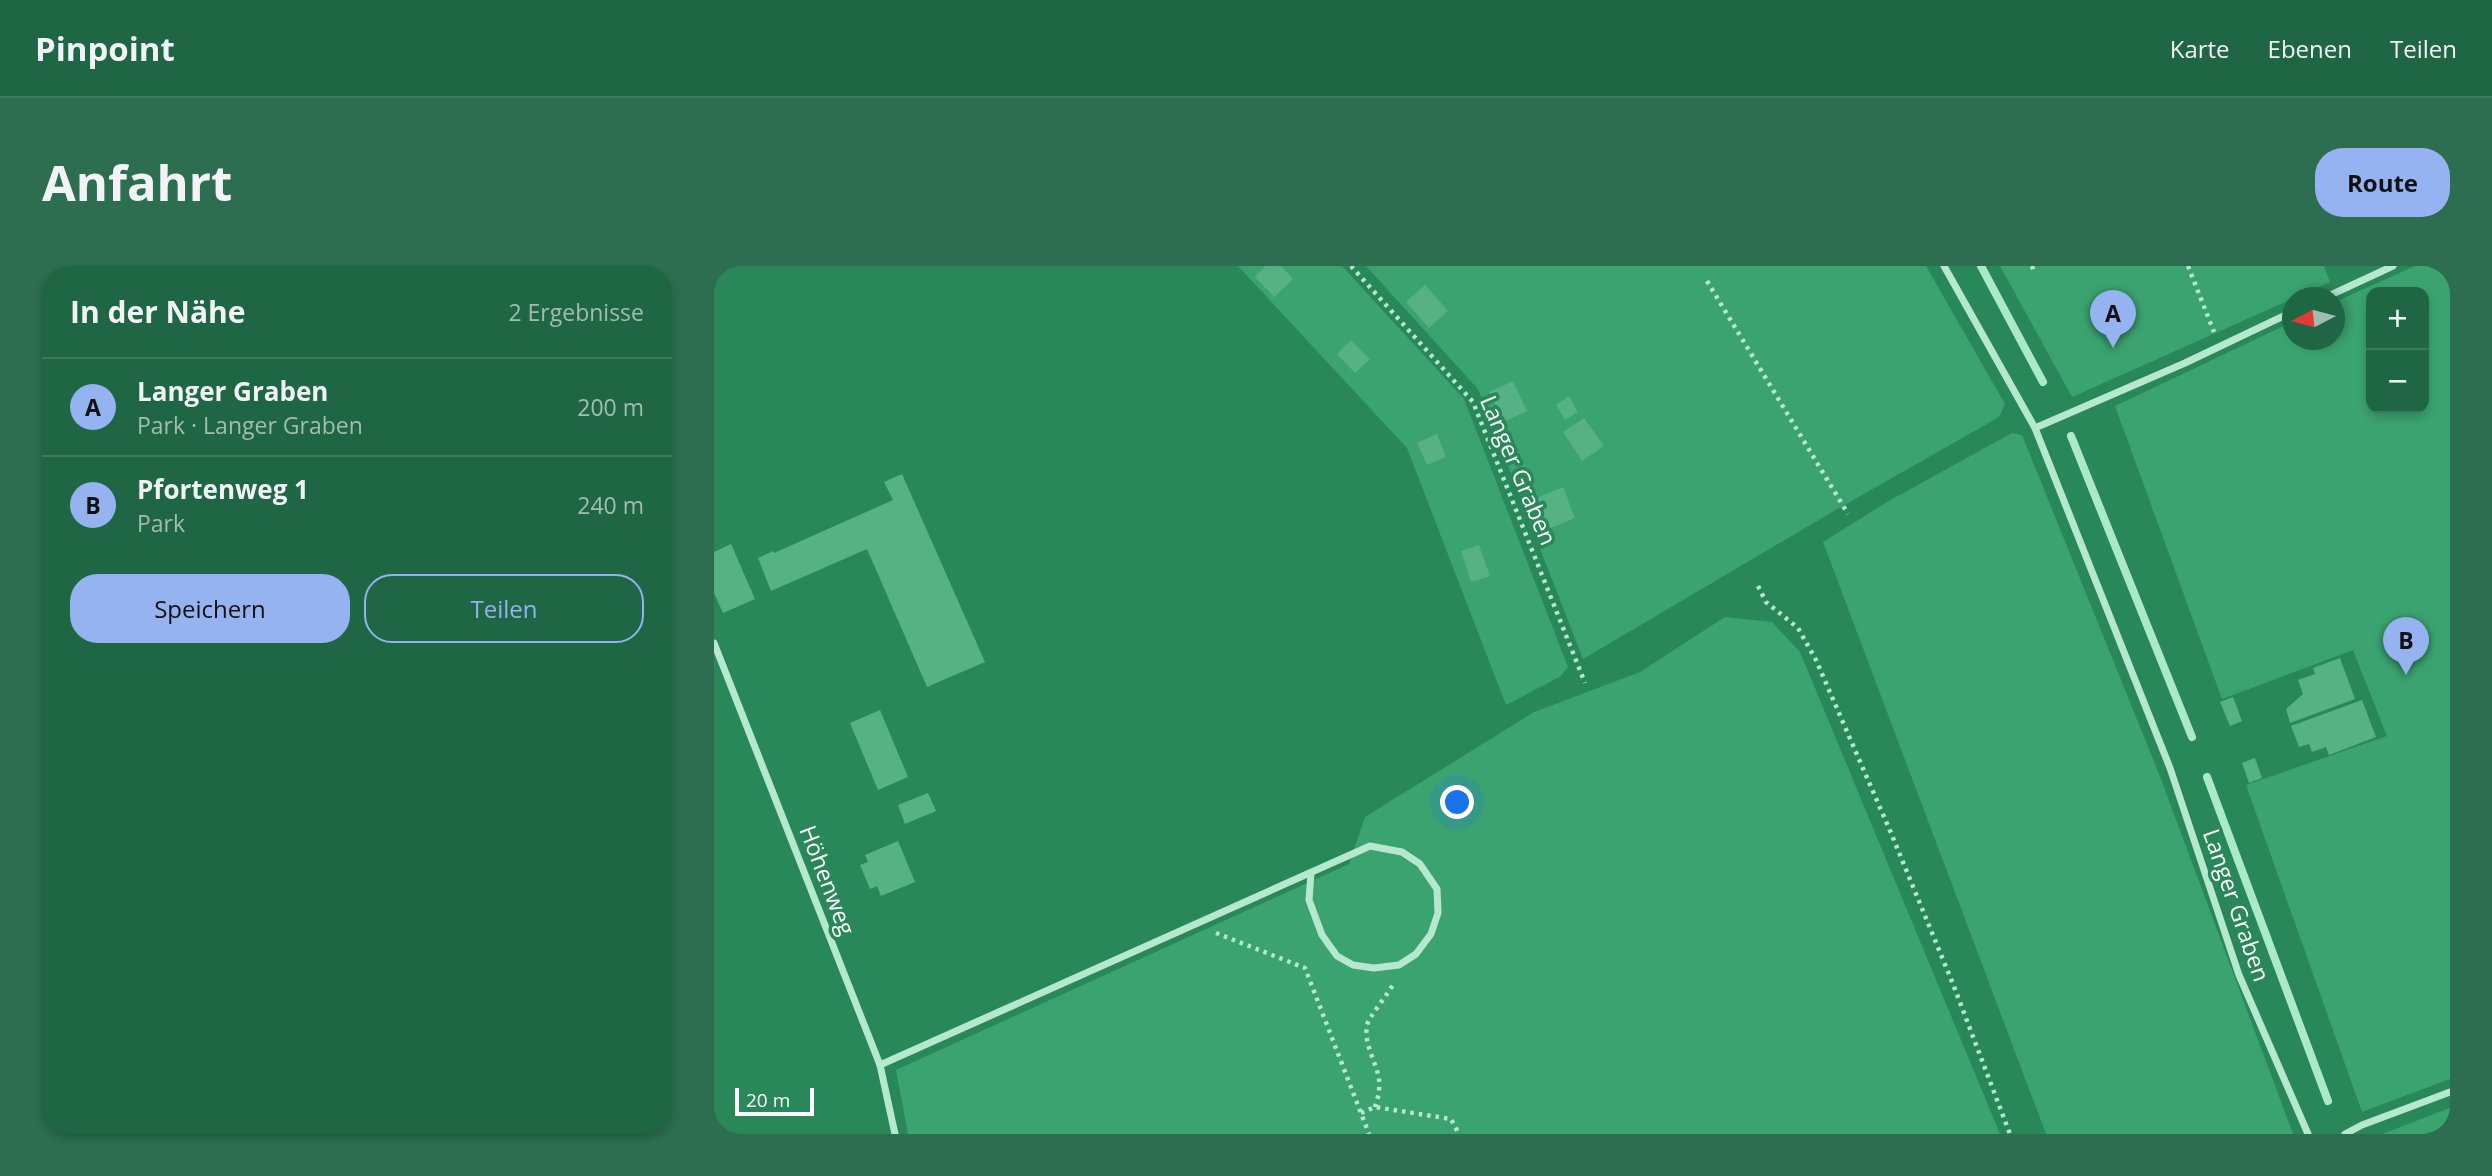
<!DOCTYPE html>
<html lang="de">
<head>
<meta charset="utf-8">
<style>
  body { margin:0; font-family:"Open Sans",sans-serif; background:#2c6e4f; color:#f1f3f6 }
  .controls { position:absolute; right:21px; top:21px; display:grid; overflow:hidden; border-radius:14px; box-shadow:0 4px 10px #0003 }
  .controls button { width:63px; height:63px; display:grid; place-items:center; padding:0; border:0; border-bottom:2px solid #3c7a5d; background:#1f6644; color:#f1f3f6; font:35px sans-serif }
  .compass { position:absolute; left:1568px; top:21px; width:63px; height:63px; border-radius:50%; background:#1f6644; box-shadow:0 4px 10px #0003; rotate:264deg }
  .scale { position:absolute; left:21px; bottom:18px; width:79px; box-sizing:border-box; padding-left:7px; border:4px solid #fff; border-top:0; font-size:19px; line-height:24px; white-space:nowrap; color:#fff; -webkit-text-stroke:5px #29885a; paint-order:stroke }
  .you { position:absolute; left:744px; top:537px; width:24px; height:24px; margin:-18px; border:5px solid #fff; border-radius:50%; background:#1a73e8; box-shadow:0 0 0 10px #1a73e833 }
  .badge { display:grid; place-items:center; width:46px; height:46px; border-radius:50%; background:#95b2f1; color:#111; font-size:23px; font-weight:700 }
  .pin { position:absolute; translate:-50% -58px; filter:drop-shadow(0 2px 4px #0008) }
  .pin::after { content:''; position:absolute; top:37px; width:24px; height:21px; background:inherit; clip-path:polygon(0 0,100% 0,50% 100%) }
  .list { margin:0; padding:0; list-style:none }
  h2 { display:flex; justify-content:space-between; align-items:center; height:91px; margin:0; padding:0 28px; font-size:30px }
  h2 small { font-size:23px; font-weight:400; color:#a1bdb2 }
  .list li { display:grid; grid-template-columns:46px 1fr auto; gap:21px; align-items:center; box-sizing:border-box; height:98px; padding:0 28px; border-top:2px solid #3c7a5d }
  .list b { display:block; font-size:26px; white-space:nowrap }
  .list p { margin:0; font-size:23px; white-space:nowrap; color:#a1bdb2 }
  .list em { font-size:23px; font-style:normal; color:#a1bdb2 }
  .actions { display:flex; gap:14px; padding:21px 28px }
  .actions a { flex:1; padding:16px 0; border:2px solid #95b2f1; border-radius:28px; text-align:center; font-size:24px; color:#95b2f1 }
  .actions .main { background:#95b2f1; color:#111 }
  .map { position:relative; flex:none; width:1736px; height:868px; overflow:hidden; border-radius:28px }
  header { display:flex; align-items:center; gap:42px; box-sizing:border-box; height:98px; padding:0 35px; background:#1f6644; border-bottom:2px solid #3c7a5d }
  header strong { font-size:33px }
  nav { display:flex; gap:38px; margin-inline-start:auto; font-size:24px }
  .intro { display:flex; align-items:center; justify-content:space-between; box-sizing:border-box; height:168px; padding:0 42px }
  h1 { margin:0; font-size:49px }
  .button { padding:18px 32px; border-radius:28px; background:#95b2f1; color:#111; font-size:24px; font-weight:700 }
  main { display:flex; gap:42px; padding:0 42px }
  aside { flex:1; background:#1f6644; border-radius:28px; box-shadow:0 4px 10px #0003 }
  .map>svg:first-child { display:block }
  .green { fill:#3ba36f; fill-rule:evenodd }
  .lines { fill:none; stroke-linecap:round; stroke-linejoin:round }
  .stream { stroke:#aae9c9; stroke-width:8 }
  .building { fill:#56b184 }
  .path { stroke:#b5e8cf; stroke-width:4.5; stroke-dasharray:3.5 5; stroke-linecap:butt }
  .minor { stroke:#b5e8cf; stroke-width:7 }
  .labels { text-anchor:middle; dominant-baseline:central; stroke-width:7; stroke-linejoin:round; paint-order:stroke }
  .street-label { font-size:23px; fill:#fff; stroke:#29885a }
</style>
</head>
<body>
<header>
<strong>Pinpoint</strong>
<nav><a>Karte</a><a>Ebenen</a><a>Teilen</a></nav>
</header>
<div class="intro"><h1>Anfahrt</h1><a class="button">Route</a></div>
<main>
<aside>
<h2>In der Nähe<small>2 Ergebnisse</small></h2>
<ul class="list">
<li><span class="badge">A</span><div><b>Langer Graben</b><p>Park · Langer Graben</p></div><em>200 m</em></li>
<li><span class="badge">B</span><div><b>Pfortenweg 1</b><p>Park</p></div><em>240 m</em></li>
</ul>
<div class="actions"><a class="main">Speichern</a><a>Teilen</a></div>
</aside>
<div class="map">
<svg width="1736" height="868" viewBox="0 0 1736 868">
  <rect width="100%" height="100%" fill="#29885a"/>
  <g class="green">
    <path d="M524,0H628L750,133L854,401L847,410L792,439L693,182Z"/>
    <path d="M652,0H1212L1291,138L1285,151L1120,245L869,393L764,123Z"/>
    <path d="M1286,0H1610L1616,16L1358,131Z"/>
    <path d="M1701,0H1736V813L1648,846L1532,519L1673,470L1639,384L1508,433L1401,140L1578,56V74H1620L1621,36ZM1657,26H1710V142H1657Z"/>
    <path d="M1298,167L1308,169L1445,508L1579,868H1332L1109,276L1173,236Z"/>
    <path d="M1011,351L1058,356L1086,386L1286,868H194L182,804L635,598L651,551L820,446L926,406Z"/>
    <path d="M1736,842V868H1668Z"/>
  </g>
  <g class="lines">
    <g class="stream">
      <path d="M1267,0L1329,116"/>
      <path d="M1357,170L1478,471"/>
      <path d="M1493,511L1614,835"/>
    </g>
  </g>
  <g class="building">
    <path d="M551,0H567L579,13L560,31L541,11Z"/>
    <path d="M711,19L734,45L715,62L692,36Z"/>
    <path d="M637,74L656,93L641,107L623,88Z"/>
    <path d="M799,115L813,145L790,156L775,126Z"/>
    <path d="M855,130L864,146L851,154L842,139Z"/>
    <path d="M870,152L890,180L868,195L849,166Z"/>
    <path d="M723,168L732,191L713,199L703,177Z"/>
    <path d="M188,208L271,396L213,421L153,283L57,325L44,292L59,285L60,287L179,234L170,216Z"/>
    <path d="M849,221L861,252L830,265L818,234Z"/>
    <path d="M17,278L41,333L9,347L0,327V286Z"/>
    <path d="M765,279L776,310L757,316L747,285Z"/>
    <path d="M1626,392L1641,433L1576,457L1572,443L1589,428L1584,414L1601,408L1599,402Z"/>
    <path d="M1519,431L1528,455L1516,460L1506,436Z"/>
    <path d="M1648,434L1662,471L1615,489L1612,481L1598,486L1595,478L1585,481L1577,460Z"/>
    <path d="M166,444L194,511L164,524L136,457Z"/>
    <path d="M1541,492L1548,512L1535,517L1528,497Z"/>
    <path d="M214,527L222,545L191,558L184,539Z"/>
    <path d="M184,575L201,616L167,630L163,620L156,623L146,599L154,596L151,589Z"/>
  </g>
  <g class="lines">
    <g class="path">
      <path d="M637,0L759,136L871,417"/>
      <path d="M1318,0L1320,6"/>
      <path d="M1474,0L1500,66"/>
      <path d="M993,15L1134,248"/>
      <path d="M1044,320L1052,336L1084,362L1102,394L1177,567L1239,718L1296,868"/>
      <path d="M502,667L591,702L655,868"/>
      <path d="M661,841C662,836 665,830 665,824C668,801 649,784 653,759C655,751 674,728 680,717"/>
      <path d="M647,847L661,841L737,853L745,868"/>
    </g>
    <g class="minor">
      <path d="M1230,0L1321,162L1456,502L1525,709L1594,868"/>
      <path d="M1610,32L1679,0"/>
      <path d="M1321,162L1471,97L1578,46"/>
      <path d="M0,377L166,799L181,868"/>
      <path d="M166,799L656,580L688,586L706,598L723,623L724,647L717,668L702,688L685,699L660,702L639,699L623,690L608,669L595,634L597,607"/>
      <path d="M1631,868L1648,859L1736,826"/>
    </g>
  </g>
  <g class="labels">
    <g class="street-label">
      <text transform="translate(805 204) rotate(67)">Langer Graben</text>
      <text transform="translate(114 614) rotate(69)">Höhenweg</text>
      <text transform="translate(1523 639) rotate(71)">Langer Graben</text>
    </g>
  </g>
</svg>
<div class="controls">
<button>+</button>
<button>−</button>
</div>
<svg class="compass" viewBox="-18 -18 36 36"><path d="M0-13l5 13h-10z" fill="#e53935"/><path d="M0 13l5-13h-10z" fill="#a1bdb2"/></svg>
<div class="scale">20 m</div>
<div class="you"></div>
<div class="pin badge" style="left:1399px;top:82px">A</div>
<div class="pin badge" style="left:1692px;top:409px">B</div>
</div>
</main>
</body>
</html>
